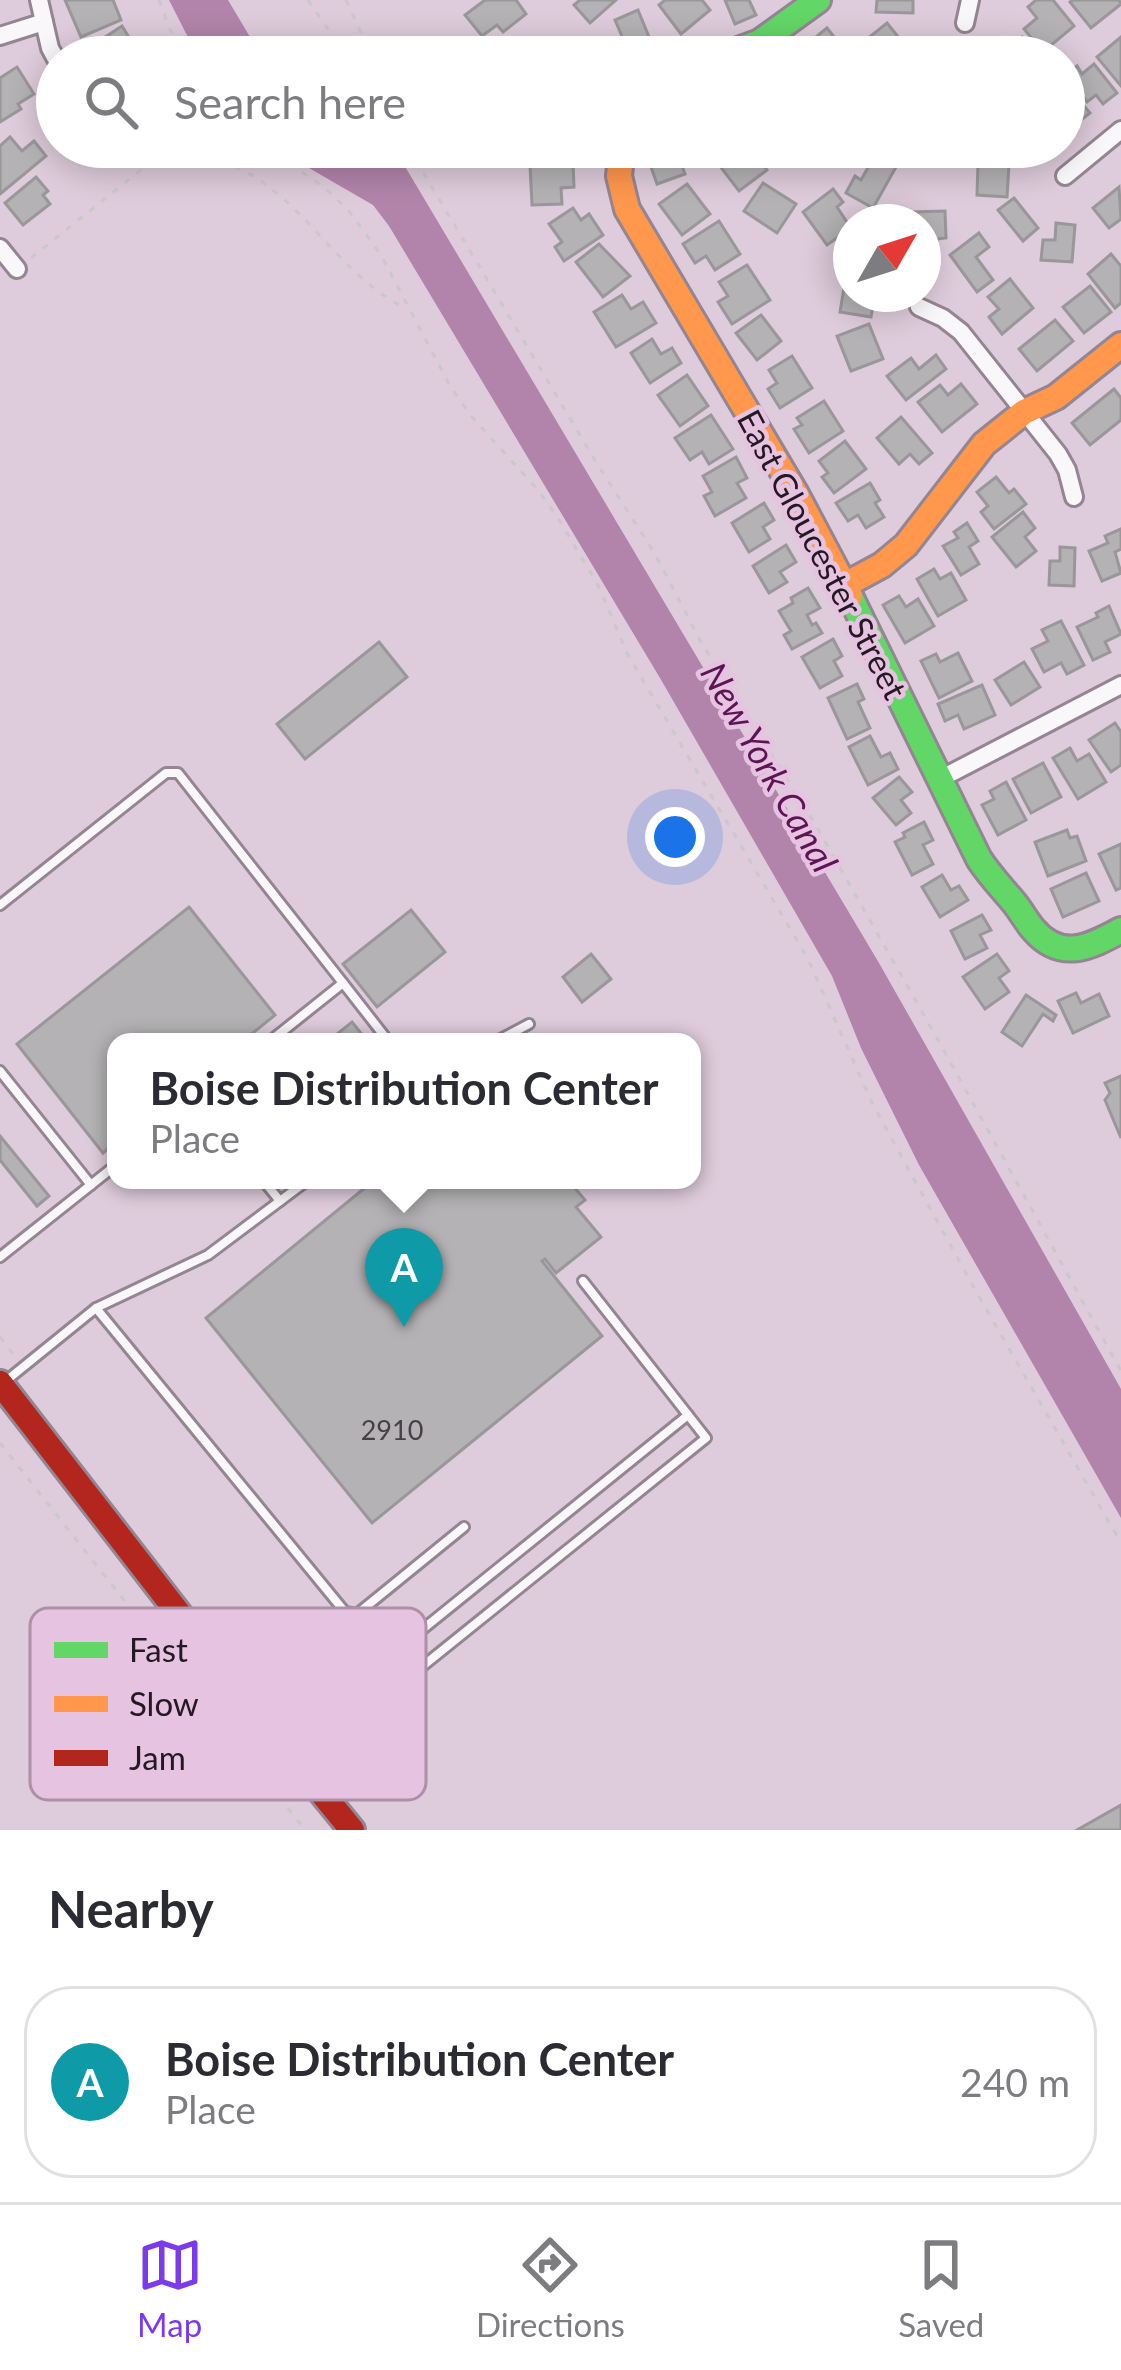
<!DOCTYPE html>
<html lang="en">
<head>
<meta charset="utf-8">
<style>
  body { margin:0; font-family:Lato,sans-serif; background:#f7f7f7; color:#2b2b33 }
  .compass { position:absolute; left:833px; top:204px; width:108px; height:108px; border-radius:50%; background:#fff; box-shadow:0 6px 30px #0003; rotate:51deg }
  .you { position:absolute; left:675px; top:837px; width:42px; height:42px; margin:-30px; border:9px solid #fff; border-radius:50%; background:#1a73e8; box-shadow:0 0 0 18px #1a73e833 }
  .badge { display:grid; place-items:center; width:78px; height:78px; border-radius:50%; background:#7c3aed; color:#fff; font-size:39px; font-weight:700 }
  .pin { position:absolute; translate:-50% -99px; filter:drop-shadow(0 3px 6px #0008) }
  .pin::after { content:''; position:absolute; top:63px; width:42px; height:36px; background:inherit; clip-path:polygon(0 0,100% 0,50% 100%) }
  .popup { position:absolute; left:107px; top:1033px; width:594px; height:156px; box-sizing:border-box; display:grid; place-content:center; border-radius:24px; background:#fff; filter:drop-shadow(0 3px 9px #0005); font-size:39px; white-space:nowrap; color:#7c7c81 }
  .popup b { font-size:45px; color:#2b2b33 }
  .popup::after { content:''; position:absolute; left:50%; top:100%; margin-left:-24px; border:24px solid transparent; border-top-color:#fff }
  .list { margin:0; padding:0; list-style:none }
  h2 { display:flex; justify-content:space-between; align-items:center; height:156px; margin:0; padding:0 48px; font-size:51px }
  h2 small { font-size:39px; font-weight:400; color:#7c7c81 }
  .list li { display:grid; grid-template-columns:78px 1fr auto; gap:36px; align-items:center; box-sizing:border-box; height:192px; margin:0 24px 24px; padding:0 24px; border:3px solid #e1e1e2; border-radius:48px }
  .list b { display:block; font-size:45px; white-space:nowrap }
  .list p { margin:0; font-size:39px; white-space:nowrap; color:#7c7c81 }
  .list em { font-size:39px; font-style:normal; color:#7c7c81 }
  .icon { flex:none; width:66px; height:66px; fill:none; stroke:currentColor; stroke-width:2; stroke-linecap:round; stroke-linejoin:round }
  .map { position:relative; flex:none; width:1121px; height:1830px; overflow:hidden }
  .search { position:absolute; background:#fff; box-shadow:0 6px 30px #0003; left:36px; right:36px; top:36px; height:132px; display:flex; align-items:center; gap:30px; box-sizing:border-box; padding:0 42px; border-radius:66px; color:#7c7c81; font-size:45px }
  .sheet { height:372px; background:#fff }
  nav { display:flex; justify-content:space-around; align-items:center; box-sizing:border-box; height:168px; border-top:3px solid #e1e1e2; background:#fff; font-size:33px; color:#7c7c81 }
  nav a { display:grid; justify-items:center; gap:6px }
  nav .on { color:#7c3aed }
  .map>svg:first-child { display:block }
  .water { fill:#b284ab }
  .building { fill:#b4b2b4; stroke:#99979a; stroke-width:3 }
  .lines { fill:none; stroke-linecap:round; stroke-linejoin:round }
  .lane-casing { stroke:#938591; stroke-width:14 }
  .street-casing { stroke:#938591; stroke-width:22 }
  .fast-casing { stroke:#938591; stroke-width:30 }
  .slow-casing { stroke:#938591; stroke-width:30 }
  .jam-casing { stroke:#938591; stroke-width:30 }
  .path { stroke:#ccc7cb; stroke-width:3; stroke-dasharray:6 9; stroke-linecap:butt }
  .lane { stroke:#faf7fa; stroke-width:8 }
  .street { stroke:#faf7fa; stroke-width:16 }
  .fast { stroke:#63d668; stroke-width:24 }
  .slow { stroke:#ff974d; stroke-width:24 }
  .jam { stroke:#b3261e; stroke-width:24 }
  .labels { text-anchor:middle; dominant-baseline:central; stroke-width:9; stroke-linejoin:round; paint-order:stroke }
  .number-label { font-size:27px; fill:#483e46 }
  .street-label { font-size:33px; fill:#241822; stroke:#e6c3e0 }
  .water-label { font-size:36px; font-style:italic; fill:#5c1455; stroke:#e6c3e0 }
  .key { fill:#e6c3e0; stroke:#ac90a7; stroke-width:3 }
  .key-label { font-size:33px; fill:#241822 }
</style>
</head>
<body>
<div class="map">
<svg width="1121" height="1830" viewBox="0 0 1121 1830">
  <rect width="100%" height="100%" fill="#decbdb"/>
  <g class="water">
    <path d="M169,0H228L262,57H198Z"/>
    <path d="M281,147L394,148L879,963L1121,1389V1518L919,1165L861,1048L832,976L660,678L389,226L373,205L309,168Z"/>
  </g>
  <g class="building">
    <path d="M65,0H113L121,20L81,37Z"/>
    <path d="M485,0H516L526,14L503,32L497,25L482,36L465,15Z"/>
    <path d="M580,0H616L590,23L574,5Z"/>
    <path d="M665,0H702L710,10L681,34L659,5Z"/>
    <path d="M725,0H749L756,15L735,24Z"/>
    <path d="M877,0H913V13L876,12Z"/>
    <path d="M1036,0H1053L1074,26L1043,52L1024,29L1037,18L1028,7Z"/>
    <path d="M1073,0H1119L1121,4L1091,28L1070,2Z"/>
    <path d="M638,10L654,49L631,57L615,20Z"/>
    <path d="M887,23L903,43L910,38L920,50L912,57H881L867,39Z"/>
    <path d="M122,26L141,57H105L96,43Z"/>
    <path d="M827,28L850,57H804L799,51Z"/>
    <path d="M1022,37L1038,57H988L1003,45L1007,49Z"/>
    <path d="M1121,37V86L1097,57Z"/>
    <path d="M1094,64L1117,93L1103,104L1096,95L1087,102L1066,74L1077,66L1082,74Z"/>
    <path d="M17,67L34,94L18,104L21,109L0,122V78Z"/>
    <path d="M1064,82L1090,113L1077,123L1069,114L1064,118Z"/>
    <path d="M10,137L22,151L34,141L46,156L0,194V146Z"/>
    <path d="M666,147H675L685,174L657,184L651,167L658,164L653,152Z"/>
    <path d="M734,147H743L753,160L757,157L767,170L739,191L716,161Z"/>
    <path d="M875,155L896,167L873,208L846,193L855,176L861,180Z"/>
    <path d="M573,163L574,187L561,188L562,204L532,205L530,165Z"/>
    <path d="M978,163L1009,165L1007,197L977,195Z"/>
    <path d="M36,177L48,191L43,195L50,204L23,225L5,203Z"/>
    <path d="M763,183L796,204L777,233L744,211Z"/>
    <path d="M687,184L710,214L682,235L659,204Z"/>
    <path d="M1119,187L1121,219L1109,228L1093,208Z"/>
    <path d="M833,189L843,202L837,207L851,228L827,245L803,212Z"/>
    <path d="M1014,198L1038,228L1023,241L998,210Z"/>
    <path d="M573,208L581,220L589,214L603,235L564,261L555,247L562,242L549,224Z"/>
    <path d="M945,211L946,238L937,239V253H923V222H913L912,212Z"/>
    <path d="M719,221L740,254L715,270L706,256L695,263L683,244Z"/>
    <path d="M1056,223L1075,225L1072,262L1041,260L1043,240H1055Z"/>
    <path d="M979,233L989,247L976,257L993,280L977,292L950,255Z"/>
    <path d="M599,244L630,276L603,297L576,262Z"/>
    <path d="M1111,254L1121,266V303L1115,308L1088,274Z"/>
    <path d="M747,265L770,300L732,324L718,302L728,296L719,282Z"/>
    <path d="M846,276L851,277V294H875L871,317L840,312Z"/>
    <path d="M1010,279L1033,308L1002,334L989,317L999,309L988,297Z"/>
    <path d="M1090,286L1111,312L1084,333L1063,307Z"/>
    <path d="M622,295L631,309L643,302L656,323L616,347L594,312Z"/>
    <path d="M761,315L781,341L757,360L736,333Z"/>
    <path d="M1055,320L1073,341L1037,371L1019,349Z"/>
    <path d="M869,324L883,359L851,371L837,336Z"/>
    <path d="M652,339L661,354L672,348L681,363L650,383L631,353Z"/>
    <path d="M936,355L946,369L906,400L887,376L911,358L919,369Z"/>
    <path d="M792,356L812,388L780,408L768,389L777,383L769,370Z"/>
    <path d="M687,375L708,406L680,426L658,395Z"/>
    <path d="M961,384L977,404L942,432L918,402L940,385L948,395Z"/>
    <path d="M1114,389L1121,398V420L1090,445L1072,423Z"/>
    <path d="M824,401L843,431L809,453L794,429L802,425L797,418Z"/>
    <path d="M711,415L733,449L709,464L702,452L690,460L675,438Z"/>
    <path d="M901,417L932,453L919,464L910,454L899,464L877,438Z"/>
    <path d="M845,441L866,469L834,493L822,477L828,473L819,461Z"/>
    <path d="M736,457L747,478L737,483L746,498L715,516L704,496L712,492L703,476Z"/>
    <path d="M996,477L1009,493L1014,489L1026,504L994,529L981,512L988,506L977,492Z"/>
    <path d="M870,483L880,500L875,503L884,517L866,528L858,515L848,521L836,503Z"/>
    <path d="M764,503L774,520L763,527L770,539L749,552L732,523Z"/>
    <path d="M1023,512L1035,528L1025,537L1036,551L1016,567L992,537Z"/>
    <path d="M967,523L978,541L969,547L979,564L961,575L943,546L958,538L954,532Z"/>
    <path d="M1121,529V549L1115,552L1121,573L1102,581L1089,551L1108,543L1105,536Z"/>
    <path d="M786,545L796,562L780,572L787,582L769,593L753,566Z"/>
    <path d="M1060,547L1075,548L1074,586L1049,585L1050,561H1060Z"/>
    <path d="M934,569L940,579L951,573L966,600L938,616L917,579Z"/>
    <path d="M808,588L820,608L807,615L812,625L816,623L822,633L792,649L784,635L791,631L779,611L793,603L791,598Z"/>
    <path d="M899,596L906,607L918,599L934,626L905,643L883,605Z"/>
    <path d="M1109,606L1121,634L1105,642L1110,652L1093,660L1077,627L1098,617L1096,613Z"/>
    <path d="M1061,621L1084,665L1067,674L1061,663L1044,672L1032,649L1048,641L1042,630Z"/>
    <path d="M833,639L842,656L834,661L842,676L820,688L802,657Z"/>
    <path d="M379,642L407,677L305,759L277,724Z"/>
    <path d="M958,653L972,681L939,698L921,661L936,654L940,662Z"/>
    <path d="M1024,662L1040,687L1011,705L995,680Z"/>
    <path d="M857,684L864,699L858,702L870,728L847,739L828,698Z"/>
    <path d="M982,685L995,715L964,729L958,715L945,721L938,704Z"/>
    <path d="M1115,723L1121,732V765L1111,772L1089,740Z"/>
    <path d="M870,736L881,757L890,753L898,769L868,785L849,747Z"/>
    <path d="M1070,748L1077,761L1089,754L1106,782L1078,799L1053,758Z"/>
    <path d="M1043,763L1061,797L1031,813L1013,779Z"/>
    <path d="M899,777L912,792L901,800L911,813L896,825L873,798Z"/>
    <path d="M1006,782L1026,820L998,835L982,805L994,799L990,791Z"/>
    <path d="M924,822L933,840L923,845L933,864L912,875L895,842L905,837L903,833Z"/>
    <path d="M1067,830L1070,838L1077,836L1086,861L1048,876L1035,842Z"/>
    <path d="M1121,844V888L1116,890L1099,854Z"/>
    <path d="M1086,873L1099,901L1063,917L1051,889Z"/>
    <path d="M942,875L951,890L959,886L968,900L940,917L922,887Z"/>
    <path d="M189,907L275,1015L242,1042H116V1142L103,1153L17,1044Z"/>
    <path d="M411,910L445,952L377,1007L343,964Z"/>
    <path d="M982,915L991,930L980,935L987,948L965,959L951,931Z"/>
    <path d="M591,954L611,979L582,1002L563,977Z"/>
    <path d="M997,954L1009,971L999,978L1009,992L985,1009L963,977Z"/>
    <path d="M1076,993L1081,1003L1099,994L1109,1016L1073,1033L1058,1001Z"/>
    <path d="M1026,995L1056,1015L1053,1021L1043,1014L1022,1046L1002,1032Z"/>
    <path d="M352,1022L368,1042H327Z"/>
    <path d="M1121,1076V1138L1105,1100L1110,1093L1105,1083Z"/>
    <path d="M0,1136L49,1196L37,1206L0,1160Z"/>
    <path d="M371,1180H474L480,1187L484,1184L481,1180H568L585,1200L576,1207L601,1237L556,1273L545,1259L542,1261L602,1336L372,1523L206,1318L372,1182Z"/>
    <path d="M1121,1805V1830H1077Z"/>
  </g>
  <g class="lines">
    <defs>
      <g id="lane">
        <path d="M0,905L166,773H178L343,983"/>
        <path d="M269,1042L343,983L389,1042"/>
        <path d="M495,1042L529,1024"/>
        <path d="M0,1071L91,1185"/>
        <path d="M263,1180L280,1201"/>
        <path d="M0,1257L116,1165"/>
        <path d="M96,1308L345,1612L357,1614L464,1527"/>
        <path d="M7,1380L96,1308L208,1255L308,1180"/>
        <path d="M283,1742L688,1415"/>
        <path d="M301,1764L706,1438L583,1281"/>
      </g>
      <g id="street">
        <path d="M39,0L50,48L57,61"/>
        <path d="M965,23L970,0"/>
        <path d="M0,36L44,22"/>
        <path d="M812,147L815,152"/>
        <path d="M1065,176L1121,130"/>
        <path d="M0,248L17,269"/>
        <path d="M919,307L943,318L961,332L1058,454L1067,470L1074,497"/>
        <path d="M940,779L1121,685"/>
      </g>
      <g id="fast">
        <path d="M719,57L760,42L818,0"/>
        <path d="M850,596L979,859C990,876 1003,889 1016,905C1022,913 1027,922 1033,929C1061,962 1090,947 1121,930"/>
      </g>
      <g id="slow">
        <path d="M622,147L619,176L627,209L796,494L850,596"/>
        <path d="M845,585L882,565L906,545L984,444L1024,412L1056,397L1121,345"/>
      </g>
      <path id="jam" d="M0,1383L249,1704L352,1830"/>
    </defs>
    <use href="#lane" class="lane-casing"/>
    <use href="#street" class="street-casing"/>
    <use href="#fast" class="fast-casing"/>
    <use href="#slow" class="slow-casing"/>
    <use href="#jam" class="jam-casing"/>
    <g class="path">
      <path d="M159,0L170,30L187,57"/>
      <path d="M308,0L347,57"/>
      <path d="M346,0L372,57"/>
      <path d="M240,147L278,159"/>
      <path d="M265,147L324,187L349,211L381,255L450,386L472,417L537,489L556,515L598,585L628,655L808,959L872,1103L973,1286L1121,1543"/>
      <path d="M408,147L596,462L655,554L701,642L814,822L942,1047L1121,1371"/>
      <path d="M191,155C210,159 229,163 246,172C308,206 341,276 405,308"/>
      <path d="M136,162L158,158"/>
      <path d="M31,258L142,169L159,160L222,147"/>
      <path d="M0,1337L17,1359"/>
      <path d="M0,1443L305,1830"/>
    </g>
    <use href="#lane" class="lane"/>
    <use href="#street" class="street"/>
    <use href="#fast" class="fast"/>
    <use href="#slow" class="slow"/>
    <use href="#jam" class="jam"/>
  </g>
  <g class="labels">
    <g class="number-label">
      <text x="392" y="1429">2910</text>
    </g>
    <g class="street-label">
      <text transform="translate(823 554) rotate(62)">East Gloucester Street</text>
    </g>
    <g class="water-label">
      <text transform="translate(770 767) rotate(60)">New York Canal</text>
    </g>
  </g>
  <rect x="30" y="1608" width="396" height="192" rx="18" class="key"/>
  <rect x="54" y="1642" width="54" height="16" fill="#63d668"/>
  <rect x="54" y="1696" width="54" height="16" fill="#ff974d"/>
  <rect x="54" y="1750" width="54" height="16" fill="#b3261e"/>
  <g class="key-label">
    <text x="129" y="1662">Fast</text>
    <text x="129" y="1716">Slow</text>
    <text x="129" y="1770">Jam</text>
  </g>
</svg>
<svg class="compass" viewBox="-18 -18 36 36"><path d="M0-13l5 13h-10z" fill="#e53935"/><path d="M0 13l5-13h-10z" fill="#7c7c81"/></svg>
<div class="you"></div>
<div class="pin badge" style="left:404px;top:1327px;background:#0f9aa8">A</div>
<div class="popup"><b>Boise Distribution Center</b>Place</div>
<div class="search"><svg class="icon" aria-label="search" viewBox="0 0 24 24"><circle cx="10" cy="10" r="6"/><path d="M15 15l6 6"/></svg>Search here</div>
</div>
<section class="sheet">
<h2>Nearby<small></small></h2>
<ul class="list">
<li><span class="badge" style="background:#0f9aa8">A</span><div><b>Boise Distribution Center</b><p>Place</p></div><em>240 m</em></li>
</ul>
</section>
<nav>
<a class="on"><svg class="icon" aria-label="map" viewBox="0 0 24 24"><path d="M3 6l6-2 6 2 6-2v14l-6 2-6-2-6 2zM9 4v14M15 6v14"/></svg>Map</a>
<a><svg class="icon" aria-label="directions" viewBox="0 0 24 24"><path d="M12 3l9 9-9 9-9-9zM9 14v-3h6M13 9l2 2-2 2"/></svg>Directions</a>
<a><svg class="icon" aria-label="saved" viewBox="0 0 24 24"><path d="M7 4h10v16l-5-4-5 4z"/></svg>Saved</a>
</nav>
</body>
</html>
